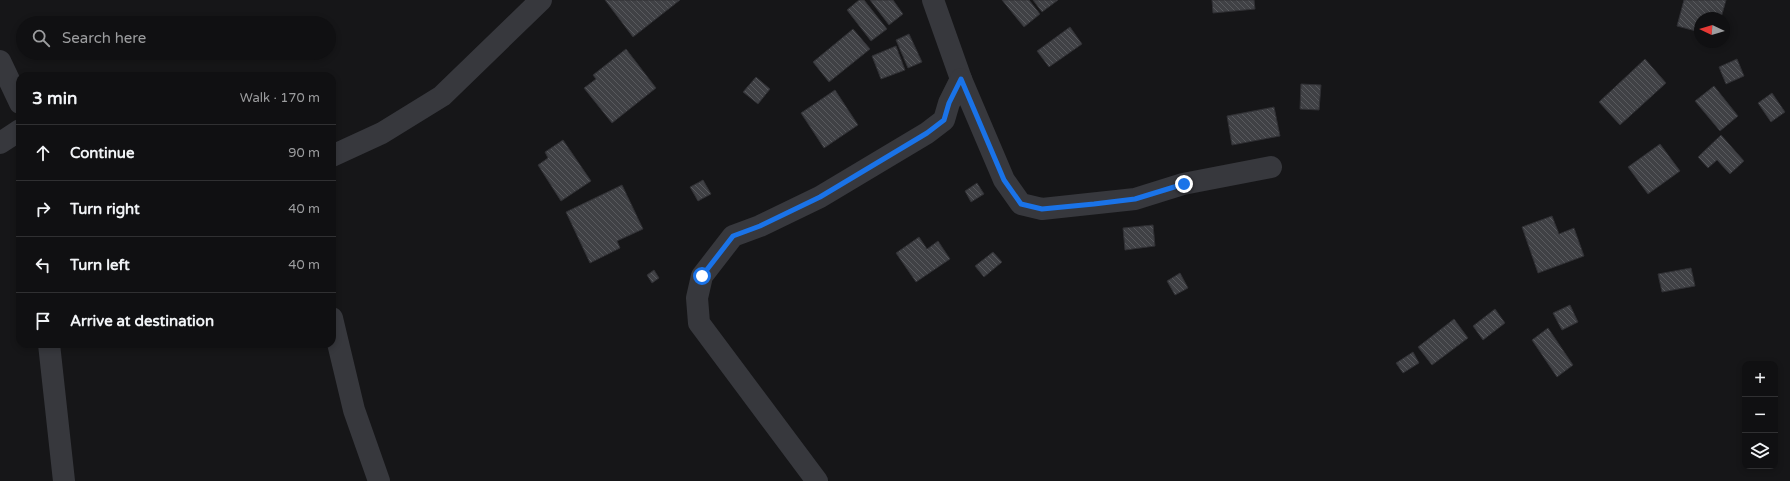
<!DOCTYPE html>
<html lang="en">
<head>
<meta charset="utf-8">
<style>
  body { margin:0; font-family:"Varela Round",sans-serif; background:#1e1e20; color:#f1f3f6 }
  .controls { position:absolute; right:12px; bottom:12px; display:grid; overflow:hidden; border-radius:8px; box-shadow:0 2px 6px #0003 }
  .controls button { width:36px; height:36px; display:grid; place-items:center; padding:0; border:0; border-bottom:1px solid #303032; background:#101012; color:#f1f3f6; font:20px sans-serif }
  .compass { position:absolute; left:1694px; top:12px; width:36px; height:36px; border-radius:50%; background:#101012; box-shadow:0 2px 6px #0003; rotate:274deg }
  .stop { position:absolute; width:12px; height:12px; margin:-9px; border:3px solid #1a73e8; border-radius:50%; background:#fff }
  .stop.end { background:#1a73e8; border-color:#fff; box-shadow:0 1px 4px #0008 }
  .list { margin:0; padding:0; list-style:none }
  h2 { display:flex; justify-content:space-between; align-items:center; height:52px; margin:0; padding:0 16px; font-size:17px }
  h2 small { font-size:13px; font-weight:400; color:#9c9d9f }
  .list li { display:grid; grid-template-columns:26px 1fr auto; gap:12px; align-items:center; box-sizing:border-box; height:56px; padding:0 16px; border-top:1px solid #303032 }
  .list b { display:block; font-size:15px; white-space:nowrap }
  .list em { font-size:13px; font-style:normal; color:#9c9d9f }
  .icon { flex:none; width:22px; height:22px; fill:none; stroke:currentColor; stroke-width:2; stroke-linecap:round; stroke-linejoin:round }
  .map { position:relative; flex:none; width:1790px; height:481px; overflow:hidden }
  .search { position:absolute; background:#101012; box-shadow:0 2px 6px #0003; left:16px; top:16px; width:320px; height:44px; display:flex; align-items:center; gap:10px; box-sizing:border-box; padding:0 14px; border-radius:22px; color:#9c9d9f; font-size:15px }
  .panel { position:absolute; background:#101012; box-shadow:0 2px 6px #0003; left:16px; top:72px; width:320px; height:276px; border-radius:12px }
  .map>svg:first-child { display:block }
  .building { fill:url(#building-back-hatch); stroke:#303034 }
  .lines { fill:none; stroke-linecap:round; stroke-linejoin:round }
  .street { stroke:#37383d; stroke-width:22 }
  .route { stroke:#1a73e8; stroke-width:5 }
</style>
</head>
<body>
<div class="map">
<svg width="1790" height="481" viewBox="0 0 1790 481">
  <defs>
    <pattern id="building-back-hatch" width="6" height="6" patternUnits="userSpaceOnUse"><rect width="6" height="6" fill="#404145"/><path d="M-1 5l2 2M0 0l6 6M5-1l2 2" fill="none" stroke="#595a5e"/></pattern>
  </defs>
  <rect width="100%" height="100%" fill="#161618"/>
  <g class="building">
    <path d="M605,0H680L633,37Z"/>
    <path d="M859,0H864L887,29L871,41L847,10Z"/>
    <path d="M870,0H893L903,14L889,25Z"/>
    <path d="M1002,0H1029L1040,14L1024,27Z"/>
    <path d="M1033,0H1058L1042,12Z"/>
    <path d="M1212,0H1254L1255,9L1213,13Z"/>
    <path d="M1684,0H1726L1721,18H1700V32L1677,26Z"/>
    <path d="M1070,27L1082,44L1049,67L1037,51Z"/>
    <path d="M853,29L870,49L829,82L813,62Z"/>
    <path d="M909,34L922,62L908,68L896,40Z"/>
    <path d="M896,46L905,70L881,79L872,56Z"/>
    <path d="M626,49L656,88L612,123L584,88L596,79L593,75Z"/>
    <path d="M1645,59L1666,83L1620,125L1599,102Z"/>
    <path d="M1737,59L1744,76L1726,84L1719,67Z"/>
    <path d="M756,77L770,89L758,104L743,92Z"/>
    <path d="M1301,84L1321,85L1319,110L1300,109Z"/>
    <path d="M1714,86L1738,116L1720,131L1695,101Z"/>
    <path d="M835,90L858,125L824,148L801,113Z"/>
    <path d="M1772,93L1785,112L1771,122L1758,103Z"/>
    <path d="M1274,107L1280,136L1232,145L1227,116Z"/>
    <path d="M1721,135L1744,161L1730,174L1717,160L1708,168L1698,157Z"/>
    <path d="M563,140L591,181L561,201L538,165L548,158L545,152Z"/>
    <path d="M1660,144L1680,171L1648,194L1628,167Z"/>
    <path d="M703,180L711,194L698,201L690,187Z"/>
    <path d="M977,183L984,194L971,202L965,191Z"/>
    <path d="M622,185L643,229L617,241L620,248L590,263L566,212Z"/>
    <path d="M1552,216L1559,234L1574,228L1584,256L1538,273L1522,227Z"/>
    <path d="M1153,225L1155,246L1125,250L1123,228Z"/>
    <path d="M919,237L927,249L938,241L950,259L916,282L896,253Z"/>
    <path d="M993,252L1002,262L984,277L975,266Z"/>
    <path d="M1691,268L1695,286L1662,292L1658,274Z"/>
    <path d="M654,270L659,278L652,283L647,275Z"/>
    <path d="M1180,273L1188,288L1175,295L1167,281Z"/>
    <path d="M1570,305L1578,322L1562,330L1553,313Z"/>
    <path d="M1495,309L1505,323L1483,340L1473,326Z"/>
    <path d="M1454,319L1468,338L1432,365L1418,347Z"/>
    <path d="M1548,328L1573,365L1557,377L1532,340Z"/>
    <path d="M1413,352L1419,363L1403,373L1396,363Z"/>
  </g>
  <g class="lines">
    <g class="street">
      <path d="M933,0L961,79"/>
      <path d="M0,61L20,103"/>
      <path d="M0,143L20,130"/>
      <path d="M332,156L382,133L442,96L541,0"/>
      <path d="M332,318L354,410L379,481"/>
      <path d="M49,344L64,481"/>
      <path d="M817,481L699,323L697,298L702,276L733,236L760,226L820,197L927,133L944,120L949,103L961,79L1004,180L1021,204L1042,209L1135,199L1183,184L1271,167"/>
    </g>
  </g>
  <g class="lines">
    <path class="route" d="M702,276L733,236L760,226L820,197L927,133L944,120L949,103L961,79L1004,180L1021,204L1042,209L1094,204L1135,199L1184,184"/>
  </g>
</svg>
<div class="controls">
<button>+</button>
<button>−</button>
<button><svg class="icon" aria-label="layers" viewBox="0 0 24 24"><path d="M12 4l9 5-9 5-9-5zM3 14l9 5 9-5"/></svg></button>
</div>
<svg class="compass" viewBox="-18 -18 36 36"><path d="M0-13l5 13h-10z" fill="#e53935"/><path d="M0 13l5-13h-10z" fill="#9c9d9f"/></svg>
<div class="stop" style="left:702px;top:276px"></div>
<div class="stop end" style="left:1184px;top:184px"></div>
<div class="search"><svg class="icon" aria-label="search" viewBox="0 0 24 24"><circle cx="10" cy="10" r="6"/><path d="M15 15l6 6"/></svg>Search here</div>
<section class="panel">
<h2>3 min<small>Walk · 170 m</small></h2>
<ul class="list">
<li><svg class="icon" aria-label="ahead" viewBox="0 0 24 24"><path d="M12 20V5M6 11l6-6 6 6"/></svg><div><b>Continue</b></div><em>90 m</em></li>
<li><svg class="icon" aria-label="right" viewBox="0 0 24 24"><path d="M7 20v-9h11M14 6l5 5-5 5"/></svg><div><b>Turn right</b></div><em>40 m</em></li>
<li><svg class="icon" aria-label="left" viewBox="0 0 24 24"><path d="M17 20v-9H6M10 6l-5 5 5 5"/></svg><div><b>Turn left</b></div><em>40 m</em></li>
<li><svg class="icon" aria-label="arrive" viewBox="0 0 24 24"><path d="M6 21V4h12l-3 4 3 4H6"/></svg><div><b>Arrive at destination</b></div></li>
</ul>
</section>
</div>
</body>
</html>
